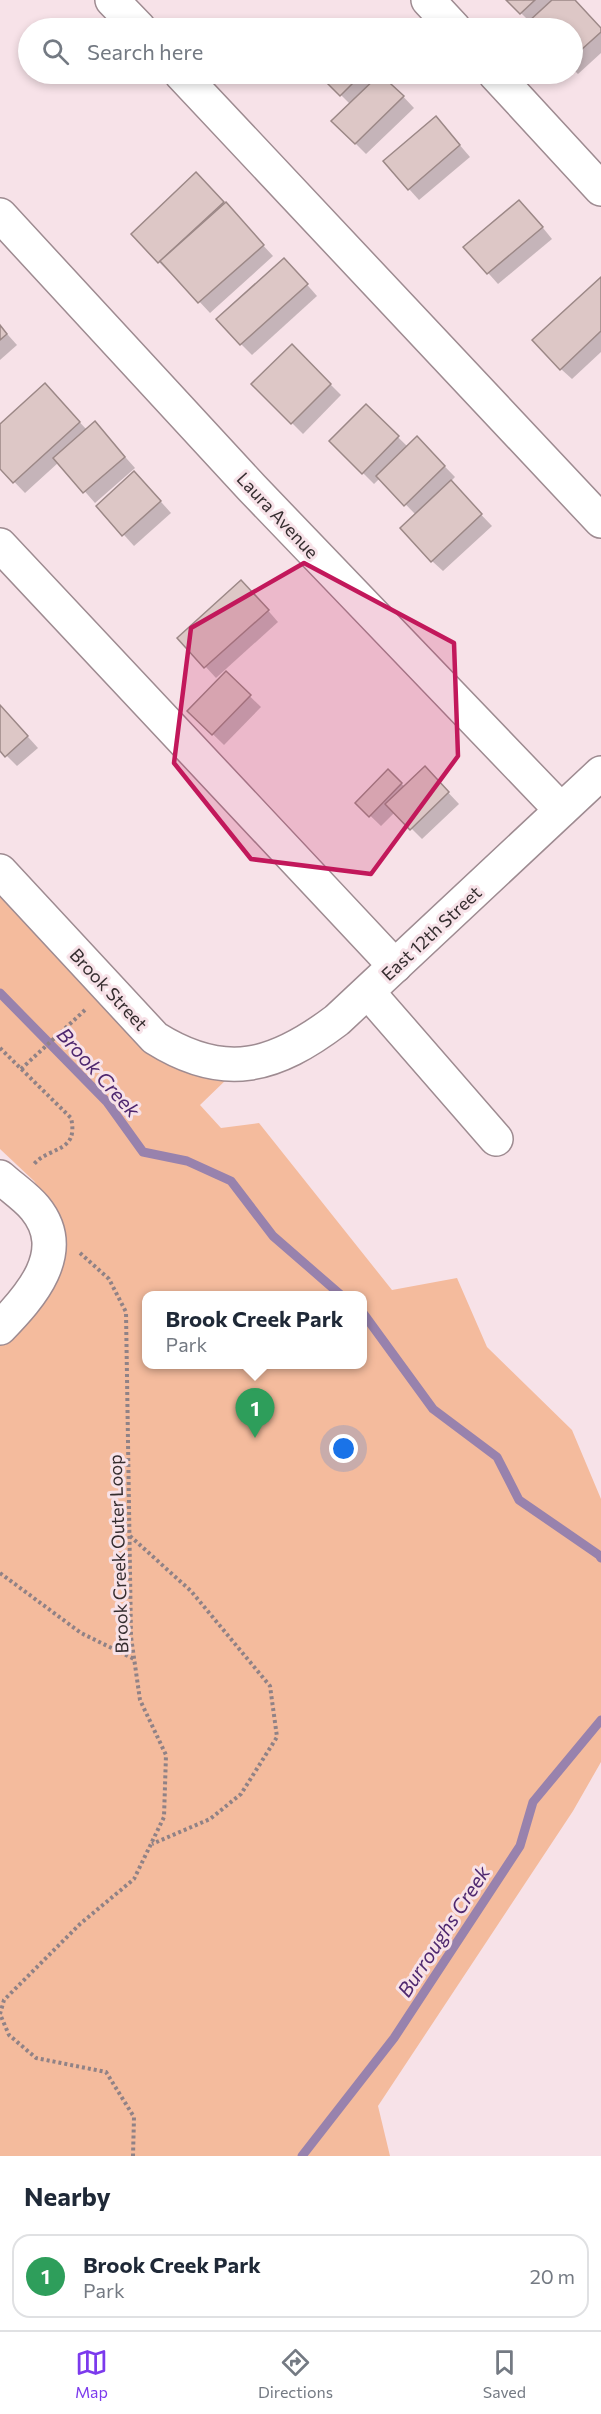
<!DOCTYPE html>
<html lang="en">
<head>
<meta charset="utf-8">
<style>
  body { margin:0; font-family:Commissioner,sans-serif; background:#f6f6f7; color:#1f2937 }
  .you { position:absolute; left:344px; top:1449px; width:21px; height:21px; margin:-15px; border:4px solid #fff; border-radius:50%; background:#1a73e8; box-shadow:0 0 0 9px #1a73e833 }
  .badge { display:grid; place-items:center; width:39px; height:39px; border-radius:50%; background:#7c3aed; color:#fff; font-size:20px; font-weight:700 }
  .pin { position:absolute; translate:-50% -50px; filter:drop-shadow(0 2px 3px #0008) }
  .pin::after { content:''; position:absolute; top:32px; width:21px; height:18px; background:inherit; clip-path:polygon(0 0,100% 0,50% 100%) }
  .popup { position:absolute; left:142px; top:1291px; width:225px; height:78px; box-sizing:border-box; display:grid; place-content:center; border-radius:12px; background:#fff; filter:drop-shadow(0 2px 4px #0005); font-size:20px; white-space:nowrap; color:#747a83 }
  .popup b { font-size:22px; color:#1f2937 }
  .popup::after { content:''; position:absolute; left:50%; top:100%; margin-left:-12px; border:12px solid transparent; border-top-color:#fff }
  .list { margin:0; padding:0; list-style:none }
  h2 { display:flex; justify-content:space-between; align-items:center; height:78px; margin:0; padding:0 24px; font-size:26px }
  h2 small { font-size:20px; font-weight:400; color:#747a83 }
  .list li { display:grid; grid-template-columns:39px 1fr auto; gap:18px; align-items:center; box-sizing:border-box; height:84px; margin:0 12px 12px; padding:0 12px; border:2px solid #e0e1e3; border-radius:18px }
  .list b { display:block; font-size:22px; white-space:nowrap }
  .list p { margin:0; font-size:20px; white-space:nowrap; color:#747a83 }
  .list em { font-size:20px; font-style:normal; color:#747a83 }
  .icon { flex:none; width:33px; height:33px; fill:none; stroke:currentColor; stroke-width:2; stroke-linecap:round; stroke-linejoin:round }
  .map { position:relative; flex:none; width:601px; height:2156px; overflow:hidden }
  .search { position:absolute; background:#fff; box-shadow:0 3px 9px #0003; left:18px; right:18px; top:18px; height:66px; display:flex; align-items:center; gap:15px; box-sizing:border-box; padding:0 21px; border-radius:33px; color:#747a83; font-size:22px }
  .sheet { height:174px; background:#fff }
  nav { display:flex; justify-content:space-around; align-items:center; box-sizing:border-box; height:84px; border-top:2px solid #e0e1e3; background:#fff; font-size:16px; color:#747a83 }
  nav a { display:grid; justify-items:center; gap:3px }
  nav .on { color:#7c3aed }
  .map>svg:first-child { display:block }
  .green { fill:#f4bb9d; fill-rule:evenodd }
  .shadow { fill:#0003 }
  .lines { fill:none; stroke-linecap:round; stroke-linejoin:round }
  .stream { stroke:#9882ad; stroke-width:9 }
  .building { fill:#ddc7c6; stroke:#9c8887; stroke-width:1.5 }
  .minor-casing { stroke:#9e8b91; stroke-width:36 }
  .path { stroke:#908286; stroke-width:4; stroke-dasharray:3 3; stroke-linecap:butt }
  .minor { stroke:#fff; stroke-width:33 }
  .marked { fill:#c2185b; fill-opacity:0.2; stroke:#c2185b; stroke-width:4.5; stroke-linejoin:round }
  .labels { text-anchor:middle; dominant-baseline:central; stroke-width:6; stroke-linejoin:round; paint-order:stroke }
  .street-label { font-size:18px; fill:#352d2f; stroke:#f7e2e8 }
  .water-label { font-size:20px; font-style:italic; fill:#4e276f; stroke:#f7e2e8 }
</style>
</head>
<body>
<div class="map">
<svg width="601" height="2156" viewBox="0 0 601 2156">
  <rect width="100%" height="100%" fill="#f7e2e8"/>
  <path class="green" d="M0,889L23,915L229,1077L200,1105L221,1128L259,1123L392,1290L457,1278L487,1347L572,1430L601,1499V1762L573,1811L378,2106L390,2156H0V1341L51,1208L34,1181L0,1149ZM147,1296H363V1364H147Z"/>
  <g class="shadow">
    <path d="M508,0H573L601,30V53L578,74L572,68V28H536Z"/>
    <path d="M320,74H382L414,108L366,154L333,121L350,104Z"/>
    <path d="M446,129L470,157L419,200L409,189Z"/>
    <path d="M207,185L273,256L210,313L171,271L170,273L159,262Z"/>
    <path d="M530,212L552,239L498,284L465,247Z"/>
    <path d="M295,271L317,296L252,355L241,344Z"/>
    <path d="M601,279V352L572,379L561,369Z"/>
    <path d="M0,326L17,345L0,360Z"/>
    <path d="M292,346L341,395L303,434L253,384Z"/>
    <path d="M55,396L87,430L95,423L135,468L95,503L59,462L25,493L0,467V426Z"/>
    <path d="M366,406L408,447L417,438L455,477L450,482L492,526L443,571L432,561L416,515L380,478L374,484L331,441Z"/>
    <path d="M145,484L171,513L134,546L98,506Z"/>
    <path d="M252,592L278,622L216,678L179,638Z"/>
    <path d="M226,673L261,707L224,745L189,711Z"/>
    <path d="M0,706L38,748L17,766L0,749Z"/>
    <path d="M425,768L459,804L422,839L395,812L381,826L357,803L388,771L405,787Z"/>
  </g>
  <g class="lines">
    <g class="stream">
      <path d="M0,993L107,1102L143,1152L187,1161L231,1181L273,1236L342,1296"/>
      <path d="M363,1313L433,1409L497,1457L519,1500L599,1555L601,1558"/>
      <path d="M302,2156L394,2038L520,1846L533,1802L601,1720"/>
    </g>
  </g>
  <g class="building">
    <path d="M506,0H535L520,14Z"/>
    <path d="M552,0H575L601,28V32L572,58V28H534L528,22Z"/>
    <path d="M318,74H362L340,96Z"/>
    <path d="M380,74L404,96L355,144L331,121Z"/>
    <path d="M436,116L460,145L408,190L383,161Z"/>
    <path d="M196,172L224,202L158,263L131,234Z"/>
    <path d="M519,200L543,227L487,274L463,247Z"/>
    <path d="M226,202L264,245L198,303L160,261Z"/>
    <path d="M284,258L308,284L240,345L216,319Z"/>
    <path d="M601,277V331L560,370L532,340Z"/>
    <path d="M0,325L7,334L0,340Z"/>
    <path d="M292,344L331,384L291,424L251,384Z"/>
    <path d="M45,383L80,422L13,483L0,469V424Z"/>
    <path d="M366,404L399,436L362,474L329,441Z"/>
    <path d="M95,421L125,457L83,493L53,458Z"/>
    <path d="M417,436L445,466L404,506L376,476Z"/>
    <path d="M134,471L161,501L122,536L96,506Z"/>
    <path d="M451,480L482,514L431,562L400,528Z"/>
    <path d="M241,580L269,610L204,668L177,638Z"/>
    <path d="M226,671L251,695L212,735L187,711Z"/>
    <path d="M0,705L28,736L5,757L0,751Z"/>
    <path d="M425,766L449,792L410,830L385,804Z"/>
    <path d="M388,769L402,783L369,817L355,803Z"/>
  </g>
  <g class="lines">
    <defs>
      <g id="minor">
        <path d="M112,0L139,28"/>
        <path d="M428,0L454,28"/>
        <path d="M181,74L601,521"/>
        <path d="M495,74L601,189"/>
        <path d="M0,215L252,488L561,810"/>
        <path d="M0,545L395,966"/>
        <path d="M0,871L155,1038C225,1082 275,1067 337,1020L601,773"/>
        <path d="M368,992L496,1139"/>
        <path d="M0,1177C11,1187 26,1197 35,1208C71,1252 30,1297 0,1328"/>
      </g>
    </defs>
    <use href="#minor" class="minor-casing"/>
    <g class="path">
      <path d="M0,1048L71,1118C79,1153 50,1146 34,1164"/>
      <path d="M21,1069L85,1010"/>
      <path d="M80,1253L109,1279L126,1312L131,1637L140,1700L166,1755L164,1817L134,1879L80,1924L4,2000L0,2014L9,2035L36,2058L106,2072L134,2117L133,2156"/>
      <path d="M130,1536L191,1591L270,1686L277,1737L241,1794L210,1819L152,1844"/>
      <path d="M0,1573L81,1633L134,1659"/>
    </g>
    <use href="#minor" class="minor"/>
  </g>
  <path class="marked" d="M304,563L454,643L458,756L371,874L251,859L174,763L191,628Z"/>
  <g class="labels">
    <g class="street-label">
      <text transform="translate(278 515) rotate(47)">Laura Avenue</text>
      <text transform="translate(431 933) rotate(-43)">East 12th Street</text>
      <text transform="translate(109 989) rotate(47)">Brook Street</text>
      <text transform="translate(118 1554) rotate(-92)">Brook Creek Outer Loop</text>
    </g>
    <g class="water-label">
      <text transform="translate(99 1072) rotate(48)">Brook Creek</text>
      <text transform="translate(443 1931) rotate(-57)">Burroughs Creek</text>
    </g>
  </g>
</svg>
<div class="you"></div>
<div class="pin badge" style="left:255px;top:1438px;background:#2e9e5b">1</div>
<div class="popup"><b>Brook Creek Park</b>Park</div>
<div class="search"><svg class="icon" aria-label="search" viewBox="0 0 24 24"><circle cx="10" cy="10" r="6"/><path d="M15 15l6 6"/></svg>Search here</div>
</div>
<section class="sheet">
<h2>Nearby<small></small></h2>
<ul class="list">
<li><span class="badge" style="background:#2e9e5b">1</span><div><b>Brook Creek Park</b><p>Park</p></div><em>20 m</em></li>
</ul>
</section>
<nav>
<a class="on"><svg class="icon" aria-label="map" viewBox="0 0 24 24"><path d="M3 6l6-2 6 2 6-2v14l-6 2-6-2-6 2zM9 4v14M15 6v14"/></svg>Map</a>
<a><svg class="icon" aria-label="directions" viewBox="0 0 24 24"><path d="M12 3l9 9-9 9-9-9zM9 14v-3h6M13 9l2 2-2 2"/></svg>Directions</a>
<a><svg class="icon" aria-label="saved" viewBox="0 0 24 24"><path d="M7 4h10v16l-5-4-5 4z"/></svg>Saved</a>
</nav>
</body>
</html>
